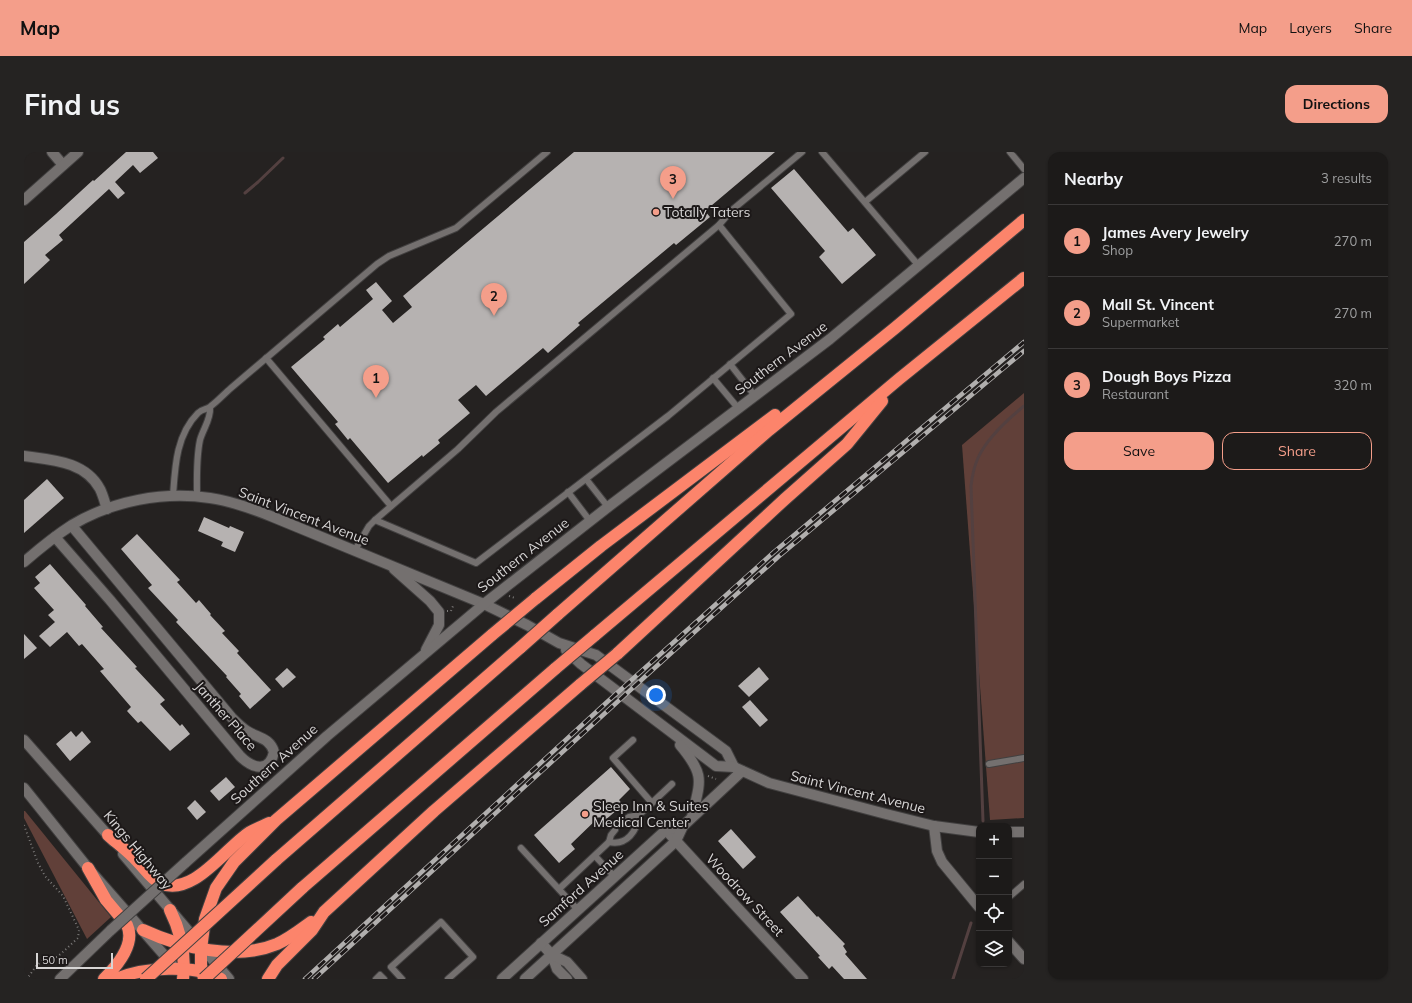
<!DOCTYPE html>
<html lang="en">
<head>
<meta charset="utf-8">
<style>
  body { margin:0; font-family:Mulish,sans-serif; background:#252322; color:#f1f3f6 }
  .controls { position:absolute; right:12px; bottom:12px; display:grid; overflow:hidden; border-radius:8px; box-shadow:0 1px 3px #0004 }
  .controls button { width:36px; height:36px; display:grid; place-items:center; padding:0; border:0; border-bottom:1px solid #3a3838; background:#1c1a19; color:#f1f3f6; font:20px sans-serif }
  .scale { position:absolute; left:12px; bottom:10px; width:77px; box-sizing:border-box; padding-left:4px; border:2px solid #d7d5d5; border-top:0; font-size:11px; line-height:14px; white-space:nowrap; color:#d7d5d5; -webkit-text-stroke:3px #1c1818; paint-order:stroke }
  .you { position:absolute; left:632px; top:543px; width:14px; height:14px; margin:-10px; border:3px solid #fff; border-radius:50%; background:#1a73e8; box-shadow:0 0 0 6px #1a73e833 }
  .badge { display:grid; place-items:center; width:26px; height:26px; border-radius:50%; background:#f49e8a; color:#111; font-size:13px; font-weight:700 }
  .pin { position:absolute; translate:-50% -33px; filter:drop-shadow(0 1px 2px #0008) }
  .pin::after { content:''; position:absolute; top:21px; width:14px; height:12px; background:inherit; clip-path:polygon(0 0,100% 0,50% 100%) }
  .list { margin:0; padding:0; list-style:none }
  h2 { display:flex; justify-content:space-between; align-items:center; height:52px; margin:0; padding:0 16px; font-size:17px }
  h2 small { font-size:13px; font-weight:400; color:#a0a1a2 }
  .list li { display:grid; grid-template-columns:26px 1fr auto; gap:12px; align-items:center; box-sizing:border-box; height:72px; padding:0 16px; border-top:1px solid #3a3838 }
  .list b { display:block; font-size:15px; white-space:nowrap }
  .list p { margin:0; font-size:13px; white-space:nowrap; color:#a0a1a2 }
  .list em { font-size:13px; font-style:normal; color:#a0a1a2 }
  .actions { display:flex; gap:8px; padding:12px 16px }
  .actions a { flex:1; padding:9px 0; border:1px solid #f49e8a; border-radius:12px; text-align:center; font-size:14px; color:#f49e8a }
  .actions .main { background:#f49e8a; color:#111 }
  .icon { flex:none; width:22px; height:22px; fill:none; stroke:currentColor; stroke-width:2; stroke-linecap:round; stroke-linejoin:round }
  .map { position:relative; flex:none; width:1000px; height:827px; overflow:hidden; border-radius:12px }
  header { display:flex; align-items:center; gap:24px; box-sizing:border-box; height:56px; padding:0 20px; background:#f49e8a; color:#111 }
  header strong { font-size:19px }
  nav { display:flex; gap:22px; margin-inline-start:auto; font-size:14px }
  .intro { display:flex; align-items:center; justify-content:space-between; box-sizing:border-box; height:96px; padding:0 24px }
  h1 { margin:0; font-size:28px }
  .button { padding:10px 18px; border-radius:12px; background:#f49e8a; color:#111; font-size:14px; font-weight:700 }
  main { display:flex; gap:24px; padding:0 24px }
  aside { flex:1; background:#1c1a19; border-radius:12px; box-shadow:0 1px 3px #0004 }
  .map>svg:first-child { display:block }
  .green { fill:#614039 }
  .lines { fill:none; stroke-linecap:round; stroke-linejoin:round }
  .stream { stroke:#534040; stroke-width:3 }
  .building { fill:#b6b2b1 }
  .lane-casing { stroke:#424040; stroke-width:8 }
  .street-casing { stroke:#424040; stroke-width:12 }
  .secondary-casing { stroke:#424040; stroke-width:12 }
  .highway-casing { stroke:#424040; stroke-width:14 }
  .path { stroke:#7c7a79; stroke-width:2; stroke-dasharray:1 3; stroke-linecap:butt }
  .lane { stroke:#74706f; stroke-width:6 }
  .street { stroke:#74706f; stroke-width:10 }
  .secondary { stroke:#74706f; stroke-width:10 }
  .highway { stroke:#fc846b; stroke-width:12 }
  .rail-casing { stroke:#b1afae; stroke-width:4.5 }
  .rail { stroke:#1c1818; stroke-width:3; stroke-dasharray:9; stroke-linecap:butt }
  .secondary-bridge-casing { stroke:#424040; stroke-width:12; stroke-linecap:butt }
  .highway-bridge-casing { stroke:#424040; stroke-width:14; stroke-linecap:butt }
  .secondary-bridge { stroke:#74706f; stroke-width:10 }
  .highway-bridge { stroke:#fc846b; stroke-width:12 }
  .poi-dot { fill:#f49e8a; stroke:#1c1818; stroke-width:1.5 }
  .labels { text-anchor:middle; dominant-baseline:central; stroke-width:4; stroke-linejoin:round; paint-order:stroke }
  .poi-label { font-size:14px; fill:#d7d5d5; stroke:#1c1818; text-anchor:start }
  .street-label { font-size:14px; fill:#d7d5d5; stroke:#1c1818 }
</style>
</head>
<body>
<header>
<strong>Map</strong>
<nav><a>Map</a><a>Layers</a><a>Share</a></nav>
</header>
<div class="intro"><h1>Find us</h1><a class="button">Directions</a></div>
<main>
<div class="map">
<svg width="1000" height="827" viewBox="0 0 1000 827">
  <rect width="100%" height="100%" fill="#252221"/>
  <g class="green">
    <path d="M1000,241V666L966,668L938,293Z"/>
    <path d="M0,659H1L87,765L63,787L0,666Z"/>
  </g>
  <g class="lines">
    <g class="stream">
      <path d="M221,41L234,30L259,6"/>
      <path d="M959,669L947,334C948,325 950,315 954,306C963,286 983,268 1000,254"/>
      <path d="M929,827L947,771"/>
    </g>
  </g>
  <g class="building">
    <path d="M102,0H129L134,6L116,21L109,13L91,30L101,41L94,47L85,37L35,83L39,88L21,103L26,108L0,132V90L32,62L69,28L70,29Z"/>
    <path d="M550,0H751L681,59L686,65L652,93L650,91L554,171L556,173L524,201L519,196L462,244L452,233L434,248L446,261L414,288L416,291L399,305L398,303L364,331L326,286L324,288L311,272L314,270L267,215L301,187L299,185L314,172L316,175L349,147L342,138L352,130L368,149L358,158L369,171L388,155L379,144Z"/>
    <path d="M770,17L824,80L829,76L852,103L818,132L795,105L801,99L747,36Z"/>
    <path d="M23,327L40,346L0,381V348Z"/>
    <path d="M180,365L205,376L206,374L220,380L211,400L197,394L199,390L174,379Z"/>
    <path d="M113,382L156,428L153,430L172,451L175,448L187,462L186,463L201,479L198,481L215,499L213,501L247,538L226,557L215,544L217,542L202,525L203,524L152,470L154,468L124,436L128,433L97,397Z"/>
    <path d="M26,412L62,453L61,454L79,475L77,476L113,515L111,516L141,548L136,552L156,574L158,572L166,582L146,599L117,569L114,571L103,559L107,555L76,519L80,517L58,492L55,494L43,480L26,495L15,484L31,470L24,463L30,458L10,436L16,431L11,425Z"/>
    <path d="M0,482L13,496L0,507Z"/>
    <path d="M735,515L745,527L725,545L714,534Z"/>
    <path d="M263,516L272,525L259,536L251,527Z"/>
    <path d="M726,548L744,568L736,575L718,555Z"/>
    <path d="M47,579L52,585L58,579L67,590L46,609L32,592Z"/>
    <path d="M587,615L606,637L595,648L599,653L580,669L575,665L547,692L551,697L535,711L510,683Z"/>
    <path d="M202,625L211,635L195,649L186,639Z"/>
    <path d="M171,648L182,660L173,668L163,656Z"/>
    <path d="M707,677L732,705L719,717L694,689Z"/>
    <path d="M774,744L793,765L794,764L821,792L819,794L823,800L821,802L843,827H820L808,814L805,817L794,805L796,804L756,760Z"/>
  </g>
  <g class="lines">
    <defs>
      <g id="lane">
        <path d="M798,0L895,114"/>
        <path d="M986,0L1000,17"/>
        <path d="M841,50L901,0"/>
        <path d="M242,206L367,354"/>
        <path d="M706,212L731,244"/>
        <path d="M689,226L714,256"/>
        <path d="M562,327L584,355"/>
        <path d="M544,340L566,369"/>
        <path d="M149,344C151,315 152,283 174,261C179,256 183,258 187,254C194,249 200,242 207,236L353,112L365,104L432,76L523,0"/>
        <path d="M173,345C173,326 172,307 176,288C179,277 187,267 186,256"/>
        <path d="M351,368L452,411L644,264L767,162L695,73"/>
        <path d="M331,398L345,374L351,368L434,297L472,260L695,73L708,58L778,0"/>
        <path d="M609,588L589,606L628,651"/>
        <path d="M965,612L1000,606"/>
        <path d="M601,668L605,665L615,663"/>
        <path d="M585,690L587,683L591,678"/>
        <path d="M497,696L554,758"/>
        <path d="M571,704L590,724"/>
        <path d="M535,737L585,690C603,694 613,679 615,663L648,632"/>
        <path d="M985,745L1000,732"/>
        <path d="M352,827L356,823L360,827"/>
        <path d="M378,827L367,815L417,770L449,805L424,827"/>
      </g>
      <g id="street">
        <path d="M28,0L39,13"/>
        <path d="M0,304C28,308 61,309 76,337C79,343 81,351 83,357"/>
        <path d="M31,385L86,448L216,604C228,616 245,622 250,600C246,586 234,586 223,579C217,575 213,571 208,566L48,374"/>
        <path d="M642,678L779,827"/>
        <path d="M517,791L528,803L533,817L543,827"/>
        <path d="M528,803L543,810L558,827"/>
      </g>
      <g id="secondary">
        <path d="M0,48L54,0"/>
        <path d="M0,410C15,397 31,384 48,373C88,349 139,339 186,346C208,349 229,357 249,365L460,452L503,473L535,491L572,503L702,599L710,615"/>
        <path d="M370,417L406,449L415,460V473L402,498"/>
        <path d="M542,498L557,512L692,614L710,615L745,631L862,662L910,674L955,680"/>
        <path d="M0,588L89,689"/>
        <path d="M656,593C682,624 676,629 668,665"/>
        <path d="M0,636L64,716L148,812"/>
        <path d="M910,674L913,699L918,710L955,755"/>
        <path d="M985,680H1000"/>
        <path d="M99,702L205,827"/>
        <path d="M161,711L303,584L460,452L584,355L806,187L1000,26"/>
        <path d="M985,790L1000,807"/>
        <path d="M36,827L87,778"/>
        <path d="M478,827L642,678L659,674"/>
        <path d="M501,827L652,689L659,674L718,619"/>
      </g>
      <g id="highway">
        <path d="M511,447L577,394L751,263"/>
        <path d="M533,463L745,278L871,176L1000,68"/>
        <path d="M570,484L875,227L1000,126"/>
        <path d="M593,502L761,347L823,292L858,249"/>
        <path d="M84,683C94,692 105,700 114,710C121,717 127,727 136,731C169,746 202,695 226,680C232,677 239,674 245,671"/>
        <path d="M252,708L497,495"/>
        <path d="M64,716L82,748L103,773C112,792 92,815 80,827"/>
        <path d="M278,736L532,516"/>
        <path d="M146,758C157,780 162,802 159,827"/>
        <path d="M119,778C158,796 212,809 253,792C266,786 276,778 287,770"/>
        <path d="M92,827C119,815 171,812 197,827"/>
        <path d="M180,827L177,813V797L181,767L192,736L210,710L252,668L469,482"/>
        <path d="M244,827L253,813L288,778L300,760L410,659L557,532"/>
      </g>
    </defs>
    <use href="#lane" class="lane-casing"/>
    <use href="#street" class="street-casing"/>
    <use href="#secondary" class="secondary-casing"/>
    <use href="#highway" class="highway-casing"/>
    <g class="path">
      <path d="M485,444L491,446"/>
      <path d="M423,459H427L429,454"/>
      <path d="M684,624L692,627"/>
      <path d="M0,673L14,711L21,724L39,744L55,778L54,786L40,799L33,805H23L12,814L3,827"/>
    </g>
    <use href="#lane" class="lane"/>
    <use href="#street" class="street"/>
    <use href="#secondary" class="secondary"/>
    <use href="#highway" class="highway"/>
    <defs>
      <g id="rail">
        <path d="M281,827L582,551L750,400L1000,190"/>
        <path d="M290,827L625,521L754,405L1000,199"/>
      </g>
    </defs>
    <use href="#rail" class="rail-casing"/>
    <use href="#rail" class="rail"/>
    <defs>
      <path id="secondary-bridge" d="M87,778L161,711"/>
      <g id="highway-bridge">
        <path d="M469,482L511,447"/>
        <path d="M497,495L533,463"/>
        <path d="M532,516L570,484"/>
        <path d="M557,532L593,502"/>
        <path d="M122,827L252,708"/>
        <path d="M180,827L278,736"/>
      </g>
    </defs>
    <use href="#secondary-bridge" class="secondary-bridge-casing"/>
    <use href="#highway-bridge" class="highway-bridge-casing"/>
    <use href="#secondary-bridge" class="secondary-bridge"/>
    <use href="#highway-bridge" class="highway-bridge"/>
  </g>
  <g class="poi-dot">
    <circle cx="632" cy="60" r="4"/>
    <circle cx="561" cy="662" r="4"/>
  </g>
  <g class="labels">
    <g class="poi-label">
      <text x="640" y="60">Totally Taters</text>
      <text x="569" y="654">Sleep Inn &amp; Suites<tspan x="569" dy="16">Medical Center</tspan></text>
    </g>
    <g class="street-label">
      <text transform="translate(757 206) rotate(-37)">Southern Avenue</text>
      <text transform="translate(280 364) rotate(21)">Saint Vincent Avenue</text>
      <text transform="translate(499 403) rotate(-38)">Southern Avenue</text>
      <text transform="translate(202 564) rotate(49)">Janther Place</text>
      <text transform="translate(250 612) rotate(-42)">Southern Avenue</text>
      <text transform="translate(834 640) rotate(14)">Saint Vincent Avenue</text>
      <text transform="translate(114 698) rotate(50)">Kings Highway</text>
      <text transform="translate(557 736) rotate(-42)">Samford Avenue</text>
      <text transform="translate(721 743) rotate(47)">Woodrow Street</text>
    </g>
  </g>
</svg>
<div class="controls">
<button>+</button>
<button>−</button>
<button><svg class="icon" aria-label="locate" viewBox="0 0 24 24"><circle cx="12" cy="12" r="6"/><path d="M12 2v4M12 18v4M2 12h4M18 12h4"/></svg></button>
<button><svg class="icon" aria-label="layers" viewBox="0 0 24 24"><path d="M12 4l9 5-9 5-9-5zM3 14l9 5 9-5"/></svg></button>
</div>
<div class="scale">50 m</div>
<div class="you"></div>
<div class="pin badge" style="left:352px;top:246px">1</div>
<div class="pin badge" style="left:470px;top:164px">2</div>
<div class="pin badge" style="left:649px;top:47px">3</div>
</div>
<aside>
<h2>Nearby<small>3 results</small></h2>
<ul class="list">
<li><span class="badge">1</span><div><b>James Avery Jewelry</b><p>Shop</p></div><em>270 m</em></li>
<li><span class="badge">2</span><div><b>Mall St. Vincent</b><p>Supermarket</p></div><em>270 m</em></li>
<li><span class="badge">3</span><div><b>Dough Boys Pizza</b><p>Restaurant</p></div><em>320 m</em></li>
</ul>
<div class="actions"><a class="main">Save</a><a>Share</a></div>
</aside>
</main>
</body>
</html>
